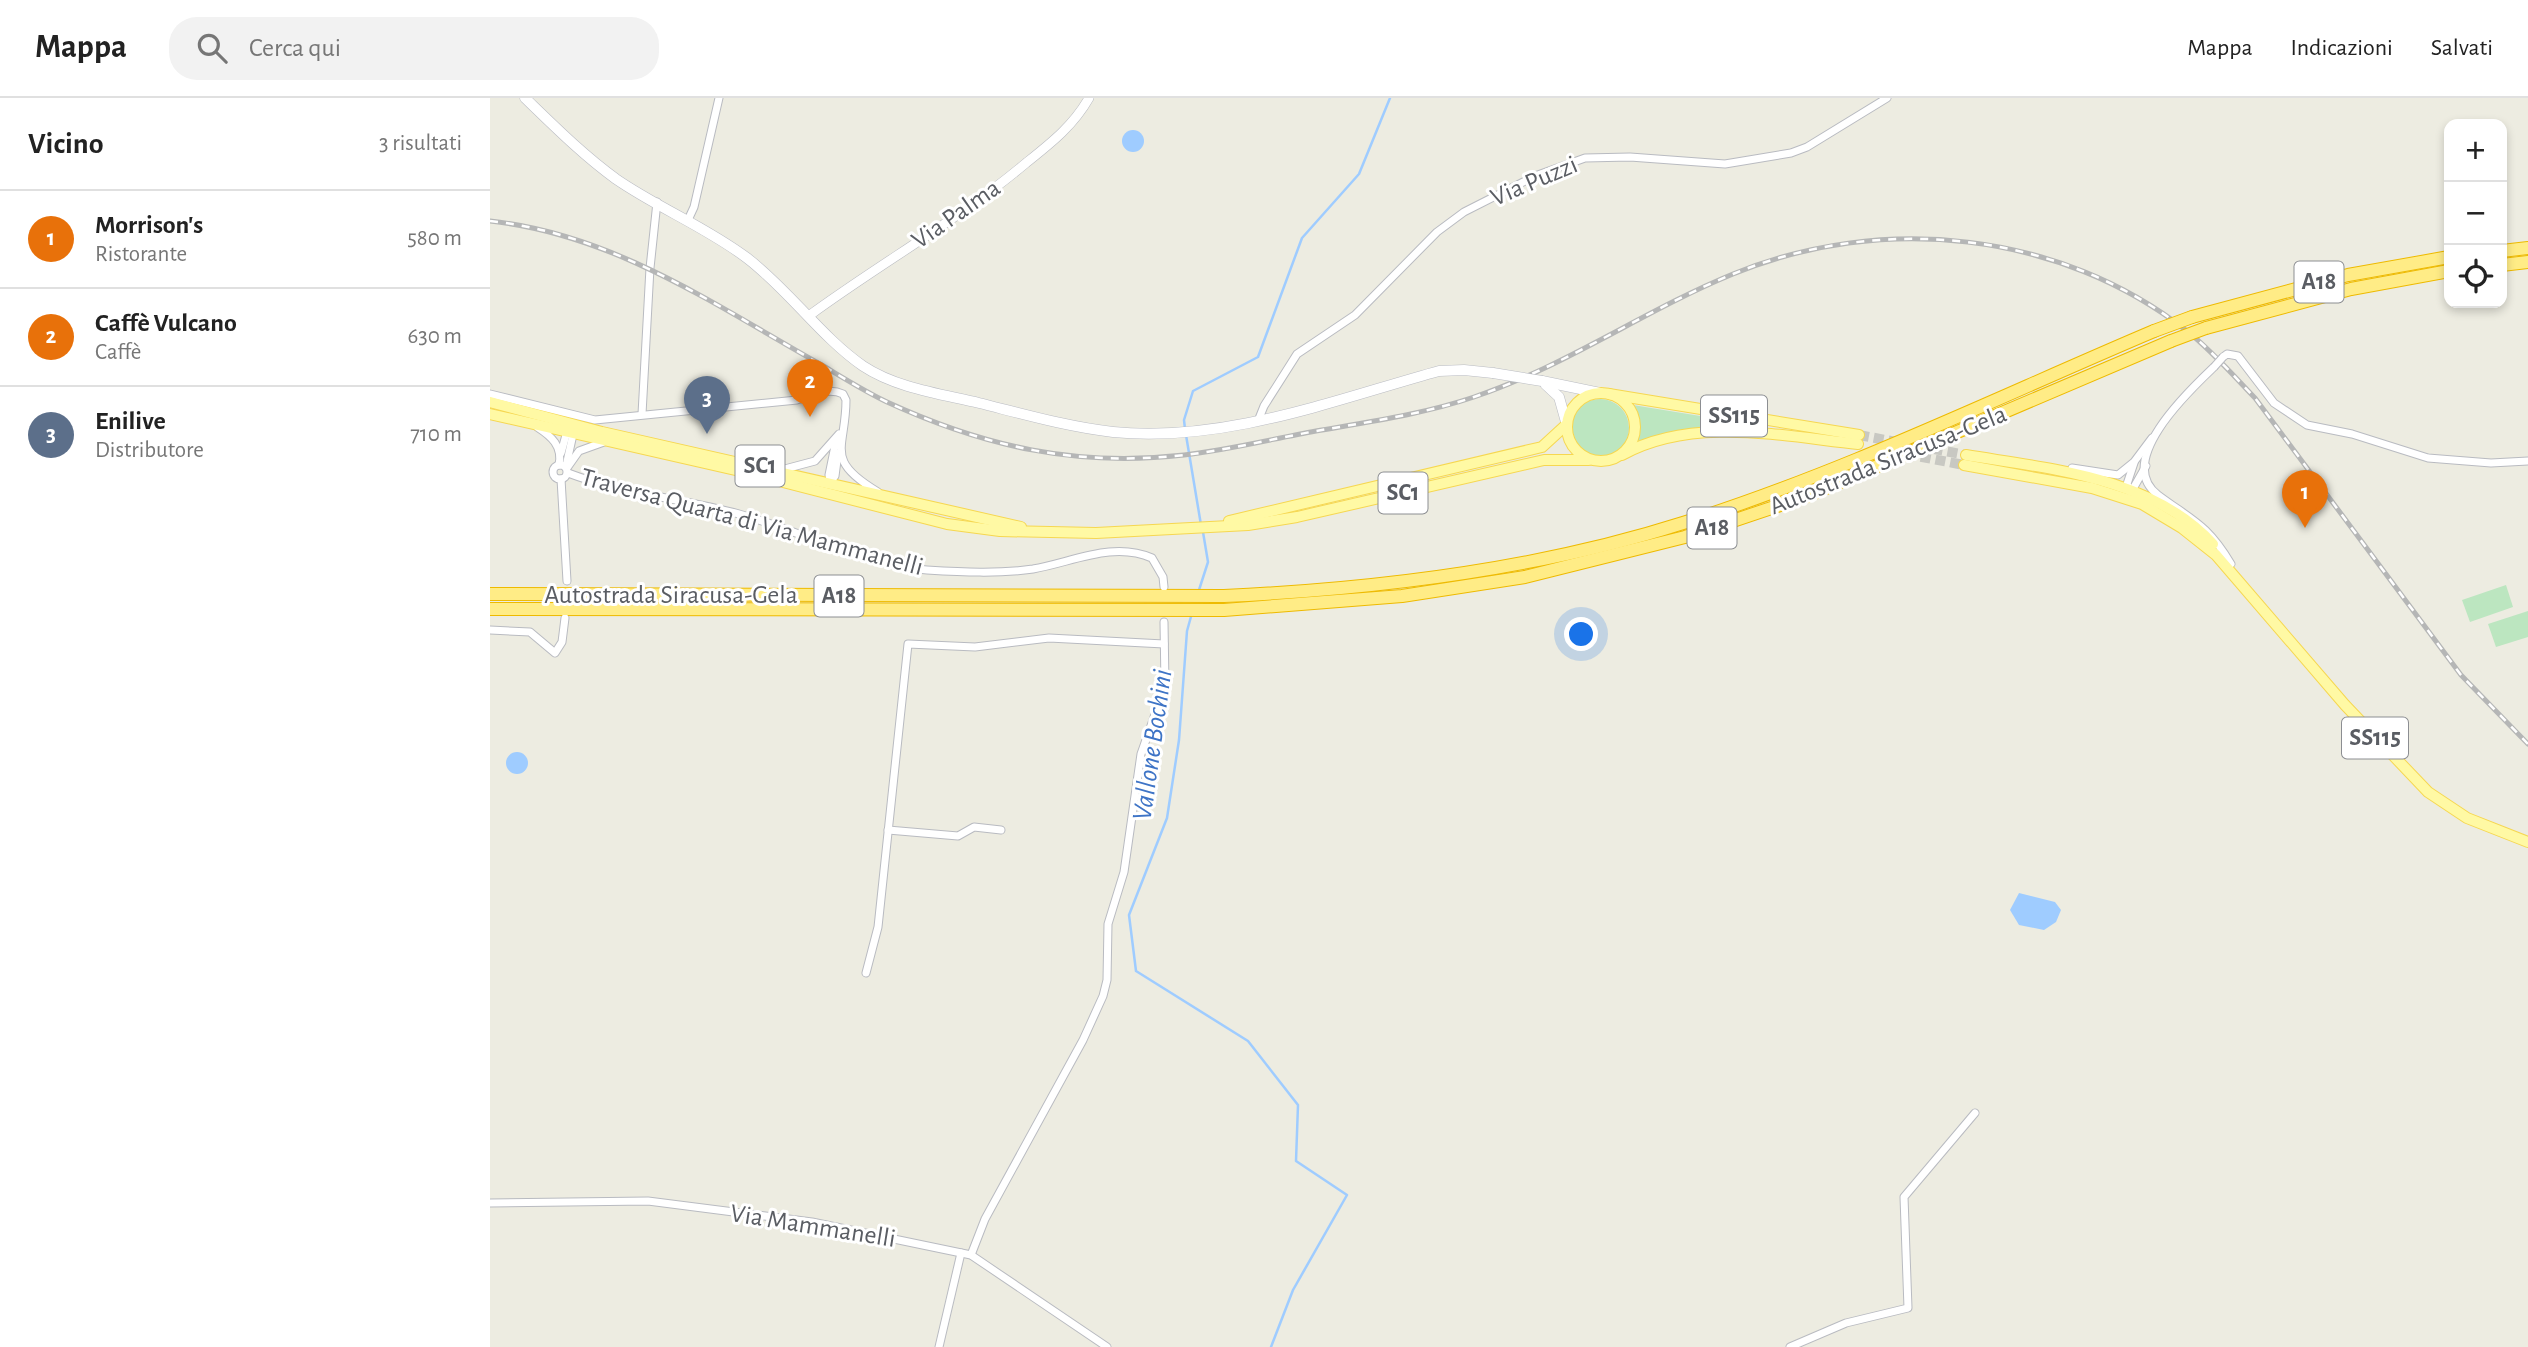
<!DOCTYPE html>
<html lang="it">
<head>
<meta charset="utf-8">
<style>
  body { margin:0; font-family:"Alegreya Sans",sans-serif; background:#f2f2f2; color:#222 }
  .controls { position:absolute; right:21px; top:21px; display:grid; overflow:hidden; border-radius:14px; box-shadow:0 4px 10px #0003 }
  .controls button { width:63px; height:63px; display:grid; place-items:center; padding:0; border:0; border-bottom:2px solid #e0e0e0; background:#fff; color:#222; font:35px sans-serif }
  .you { position:absolute; left:1092px; top:537px; width:24px; height:24px; margin:-18px; border:5px solid #fff; border-radius:50%; background:#1a73e8; box-shadow:0 0 0 10px #1a73e833 }
  .badge { display:grid; place-items:center; width:46px; height:46px; border-radius:50%; background:#ee4826; color:#fff; font-size:23px; font-weight:700 }
  .pin { position:absolute; translate:-50% -58px; filter:drop-shadow(0 2px 4px #0008) }
  .pin::after { content:''; position:absolute; top:37px; width:24px; height:21px; background:inherit; clip-path:polygon(0 0,100% 0,50% 100%) }
  .list { margin:0; padding:0; list-style:none }
  h2 { display:flex; justify-content:space-between; align-items:center; height:91px; margin:0; padding:0 28px; font-size:30px }
  h2 small { font-size:23px; font-weight:400; color:#767676 }
  .list li { display:grid; grid-template-columns:46px 1fr auto; gap:21px; align-items:center; box-sizing:border-box; height:98px; padding:0 28px; border-top:2px solid #e0e0e0 }
  .list b { display:block; font-size:26px; white-space:nowrap }
  .list p { margin:0; font-size:23px; white-space:nowrap; color:#767676 }
  .list em { font-size:23px; font-style:normal; color:#767676 }
  .icon { flex:none; width:38px; height:38px; fill:none; stroke:currentColor; stroke-width:2; stroke-linecap:round; stroke-linejoin:round }
  .map { position:relative; flex:none; width:2038px; height:1249px; overflow:hidden }
  header { display:flex; align-items:center; gap:42px; box-sizing:border-box; height:98px; padding:0 35px; background:#fff; border-bottom:2px solid #e0e0e0 }
  header strong { font-size:33px }
  nav { display:flex; gap:38px; margin-inline-start:auto; font-size:24px }
  .search { width:490px; height:63px; background:#f2f2f2; display:flex; align-items:center; gap:18px; box-sizing:border-box; padding:0 24px; border-radius:28px; color:#767676; font-size:26px }
  main { display:flex }
  aside { flex:1; background:#fff }
  .map>svg:first-child { display:block }
  .green { fill:#bce6c0 }
  .water { fill:#9fccff }
  .lines { fill:none; stroke-linecap:round; stroke-linejoin:round }
  .stream { stroke:#9fccff; stroke-width:2.5 }
  .primary-tunnel { stroke:#c8c8c2; stroke-width:10; stroke-dasharray:10 5; stroke-linecap:butt }
  .minor-casing { stroke:#b9bbc1; stroke-width:9 }
  .tertiary-casing { stroke:#b9bbc1; stroke-width:10 }
  .secondary-casing { stroke:#babcc3; stroke-width:11 }
  .primary-casing { stroke:#f6d751; stroke-width:12 }
  .motorway-casing { stroke:#eeba00; stroke-width:14 }
  .minor { stroke:#fff; stroke-width:7 }
  .tertiary { stroke:#fff; stroke-width:9 }
  .secondary { stroke:#fff; stroke-width:10 }
  .primary { stroke:#fff9a4; stroke-width:10 }
  .motorway { stroke:#ffec86; stroke-width:12 }
  .rail-casing { stroke:#b5b6b6; stroke-width:5 }
  .rail { stroke:#fff; stroke-width:2.5; stroke-dasharray:8; stroke-linecap:butt }
  .minor-bridge-casing { stroke:#b9bbc1; stroke-width:9; stroke-linecap:butt }
  .secondary-bridge-casing { stroke:#babcc3; stroke-width:11; stroke-linecap:butt }
  .motorway-bridge-casing { stroke:#eeba00; stroke-width:14; stroke-linecap:butt }
  .minor-bridge { stroke:#fff; stroke-width:7 }
  .secondary-bridge { stroke:#fff; stroke-width:10 }
  .motorway-bridge { stroke:#ffec86; stroke-width:12 }
  .labels { text-anchor:middle; dominant-baseline:central; stroke-width:6; stroke-linejoin:round; paint-order:stroke }
  .shield { fill:#fff; stroke:#8c8e92; stroke-width:2 }
  .shield-label { font-size:24px; font-weight:bold; fill:#5a5d63 }
  .street-label { font-size:26px; fill:#5a5d63; stroke:#fff }
  .water-label { font-size:28px; font-style:italic; fill:#3e74c6; stroke:#fff }
</style>
</head>
<body>
<header>
<strong>Mappa</strong>
<div class="search"><svg class="icon" aria-label="search" viewBox="0 0 24 24"><circle cx="10" cy="10" r="6"/><path d="M15 15l6 6"/></svg>Cerca qui</div>
<nav><a>Mappa</a><a>Indicazioni</a><a>Salvati</a></nav>
</header>
<main>
<aside>
<h2>Vicino<small>3 risultati</small></h2>
<ul class="list">
<li><span class="badge" style="background:#e8710a">1</span><div><b>Morrison's</b><p>Ristorante</p></div><em>580 m</em></li>
<li><span class="badge" style="background:#e8710a">2</span><div><b>Caffè Vulcano</b><p>Caffè</p></div><em>630 m</em></li>
<li><span class="badge" style="background:#5c6f8a">3</span><div><b>Enilive</b><p>Distributore</p></div><em>710 m</em></li>
</ul>
</aside>
<div class="map">
<svg width="2038" height="1249" viewBox="0 0 2038 1249">
  <rect width="100%" height="100%" fill="#edece1"/>
  <g class="green">
    <circle cx="1110" cy="330" r="29"/>
    <path d="M1143,307L1229,321L1232,326L1148,343L1149,325Z"/>
    <path d="M2016,487L2023,509L1980,524L1972,502Z"/>
    <path d="M2038,513V539L2006,549L1998,526Z"/>
  </g>
  <g class="water">
    <circle cx="643" cy="43" r="11"/>
    <circle cx="27" cy="665" r="11"/>
    <path d="M1529,795L1565,804L1571,812L1566,824L1554,832L1529,827L1520,812Z"/>
  </g>
  <g class="lines">
    <g class="stream">
      <path d="M695,331L694,322L703,293L768,259L812,140L869,76L900,0"/>
      <path d="M696,337L711,427"/>
      <path d="M709,492L718,464L713,434"/>
      <path d="M702,515L697,533L689,642L677,720L639,817L646,873L758,943L808,1007L806,1063L857,1097L803,1192L781,1249"/>
    </g>
    <g class="primary-tunnel">
      <path d="M1369,337L1476,357"/>
      <path d="M1416,356L1474,367"/>
    </g>
    <defs>
      <g id="minor">
        <path d="M198,122L204,109L229,0"/>
        <path d="M1733,259L1737,256L1748,258L1784,305L1817,327L1862,336L1938,360L2001,365L2038,363"/>
        <path d="M1724,269C1701,291 1623,363 1668,397C1703,423 1717,426 1741,466"/>
        <path d="M0,296L105,322L307,302C323,297 338,289 353,296L356,302C356,351 333,361 388,394"/>
        <path d="M152,316L160,170L167,104"/>
        <path d="M768,323L774,308L807,256L865,217L947,134L974,114L1045,78L1095,60L1140,59L1235,66L1301,55L1317,49L1397,0"/>
        <path d="M47,329C61,338 73,348 69,367"/>
        <path d="M71,355L78,330"/>
        <circle cx="70" cy="374" r="7"/>
        <path d="M76,368L84,332"/>
        <path d="M77,370L89,353L114,344"/>
        <path d="M1582,370L1628,377L1644,364L1662,340"/>
        <path d="M291,372L325,363L349,336"/>
        <path d="M78,375C130,395 194,401 249,416C306,431 378,469 437,472C471,474 509,476 543,471C583,464 623,443 662,460L673,479L674,489"/>
        <path d="M71,381L77,483"/>
        <path d="M339,386L345,378L348,355"/>
        <path d="M341,386L339,377L346,343"/>
        <path d="M1639,392L1644,389L1656,368"/>
        <path d="M1640,393L1637,386L1644,365"/>
        <path d="M0,532L40,534L65,555L72,544L75,520"/>
        <path d="M398,732L468,738L484,729L511,732"/>
        <path d="M376,875L388,829L418,546L485,549L559,540L674,546"/>
        <path d="M0,1105L158,1103L322,1124L481,1157L617,1249"/>
        <path d="M481,1157L495,1121L593,942L613,898L617,882L618,826L634,774L651,656L675,588L674,524"/>
        <path d="M449,1249L471,1155"/>
        <path d="M1300,1249L1356,1225L1418,1210L1414,1099L1485,1015"/>
      </g>
      <path id="tertiary" d="M320,217C391,165 468,122 536,65C561,45 583,28 599,0"/>
      <g id="secondary">
        <path d="M35,0C64,28 93,57 126,81C168,110 216,129 257,160C299,192 331,239 373,268C406,290 451,296 489,305C533,316 578,329 623,334C734,345 844,302 949,273L974,272L1003,275"/>
        <path d="M1052,283L1110,295"/>
        <path d="M1055,286L1069,299L1076,324"/>
      </g>
      <g id="primary">
        <circle cx="1111" cy="329" r="34"/>
        <path d="M1119,296L1369,337"/>
        <path d="M0,304L112,334L531,429"/>
        <path d="M0,316L254,374L457,426L510,433L606,435L758,427L807,419L1054,362H1099"/>
        <path d="M1132,357C1202,318 1292,338 1368,346"/>
        <path d="M1476,357C1560,371 1662,379 1723,446"/>
        <path d="M1474,367L1602,390L1652,406L1692,430L1726,457L1855,607L1938,694L1977,720L2038,744"/>
        <path d="M739,423L1052,349L1076,327"/>
      </g>
      <g id="motorway">
        <path d="M2012,153L2038,150"/>
        <path d="M2012,167L2038,164"/>
        <path d="M1702,219L1858,177L1959,159"/>
        <path d="M1716,230L1861,191L1959,173"/>
        <path d="M0,496L734,498C887,491 1046,472 1193,425C1355,374 1508,299 1664,233"/>
        <path d="M0,511L734,512L912,498L1035,479L1195,439L1317,398L1681,243"/>
      </g>
    </defs>
    <use href="#minor" class="minor-casing"/>
    <use href="#tertiary" class="tertiary-casing"/>
    <use href="#secondary" class="secondary-casing"/>
    <use href="#primary" class="primary-casing"/>
    <use href="#motorway" class="motorway-casing"/>
    <use href="#minor" class="minor"/>
    <use href="#tertiary" class="tertiary"/>
    <use href="#secondary" class="secondary"/>
    <use href="#primary" class="primary"/>
    <use href="#motorway" class="motorway"/>
    <defs>
      <path id="rail" d="M0,123C123,136 225,207 330,266C352,279 374,293 397,304C495,349 586,369 694,357C738,352 782,341 826,333C878,324 934,316 984,299C1076,268 1155,212 1243,176C1391,115 1570,133 1697,233C1721,252 1743,277 1765,300L1971,577L2038,646"/>
    </defs>
    <use href="#rail" class="rail-casing"/>
    <use href="#rail" class="rail"/>
    <defs>
      <path id="minor-bridge" d="M1724,269L1733,259"/>
      <path id="secondary-bridge" d="M1003,275L1052,283"/>
      <g id="motorway-bridge">
        <path d="M1664,233L1702,219"/>
        <path d="M1681,243L1716,230"/>
      </g>
    </defs>
    <use href="#minor-bridge" class="minor-bridge-casing"/>
    <use href="#secondary-bridge" class="secondary-bridge-casing"/>
    <use href="#motorway-bridge" class="motorway-bridge-casing"/>
    <use href="#minor-bridge" class="minor-bridge"/>
    <use href="#secondary-bridge" class="secondary-bridge"/>
    <use href="#motorway-bridge" class="motorway-bridge"/>
  </g>
  <g class="labels">
    <g class="shield">
      <rect x="1804.5" y="163.5" width="49" height="41" rx="5"/>
      <rect x="1211" y="297.5" width="66" height="41" rx="5"/>
      <rect x="245.5" y="347.5" width="49" height="41" rx="5"/>
      <rect x="888.5" y="374.5" width="49" height="41" rx="5"/>
      <rect x="1197.5" y="409.5" width="49" height="41" rx="5"/>
      <rect x="324.5" y="477.5" width="49" height="41" rx="5"/>
      <rect x="1852" y="619.5" width="66" height="41" rx="5"/>
    </g>
    <g class="shield-label">
      <text x="1829" y="184">A18</text>
      <text x="1244" y="318">SS115</text>
      <text x="270" y="368">SC1</text>
      <text x="913" y="395">SC1</text>
      <text x="1222" y="430">A18</text>
      <text x="349" y="498">A18</text>
      <text x="1885" y="640">SS115</text>
    </g>
    <g class="street-label">
      <text transform="translate(1044 83) rotate(-23)">Via Puzzi</text>
      <text transform="translate(466 116) rotate(-35)">Via Palma</text>
      <text transform="translate(1398 362) rotate(-22)">Autostrada Siracusa-Gela</text>
      <text transform="translate(262 424) rotate(15)">Traversa Quarta di Via Mammanelli</text>
      <text x="181" y="497">Autostrada Siracusa-Gela</text>
      <text transform="translate(323 1128) rotate(9)">Via Mammanelli</text>
    </g>
    <g class="water-label">
      <text transform="translate(663 647) rotate(-82)">Vallone Bochini</text>
    </g>
  </g>
</svg>
<div class="controls">
<button>+</button>
<button>−</button>
<button><svg class="icon" aria-label="locate" viewBox="0 0 24 24"><circle cx="12" cy="12" r="6"/><path d="M12 2v4M12 18v4M2 12h4M18 12h4"/></svg></button>
</div>
<div class="you"></div>
<div class="pin badge" style="left:1815px;top:430px;background:#e8710a">1</div>
<div class="pin badge" style="left:320px;top:319px;background:#e8710a">2</div>
<div class="pin badge" style="left:217px;top:336px;background:#5c6f8a">3</div>
</div>
</main>
</body>
</html>
